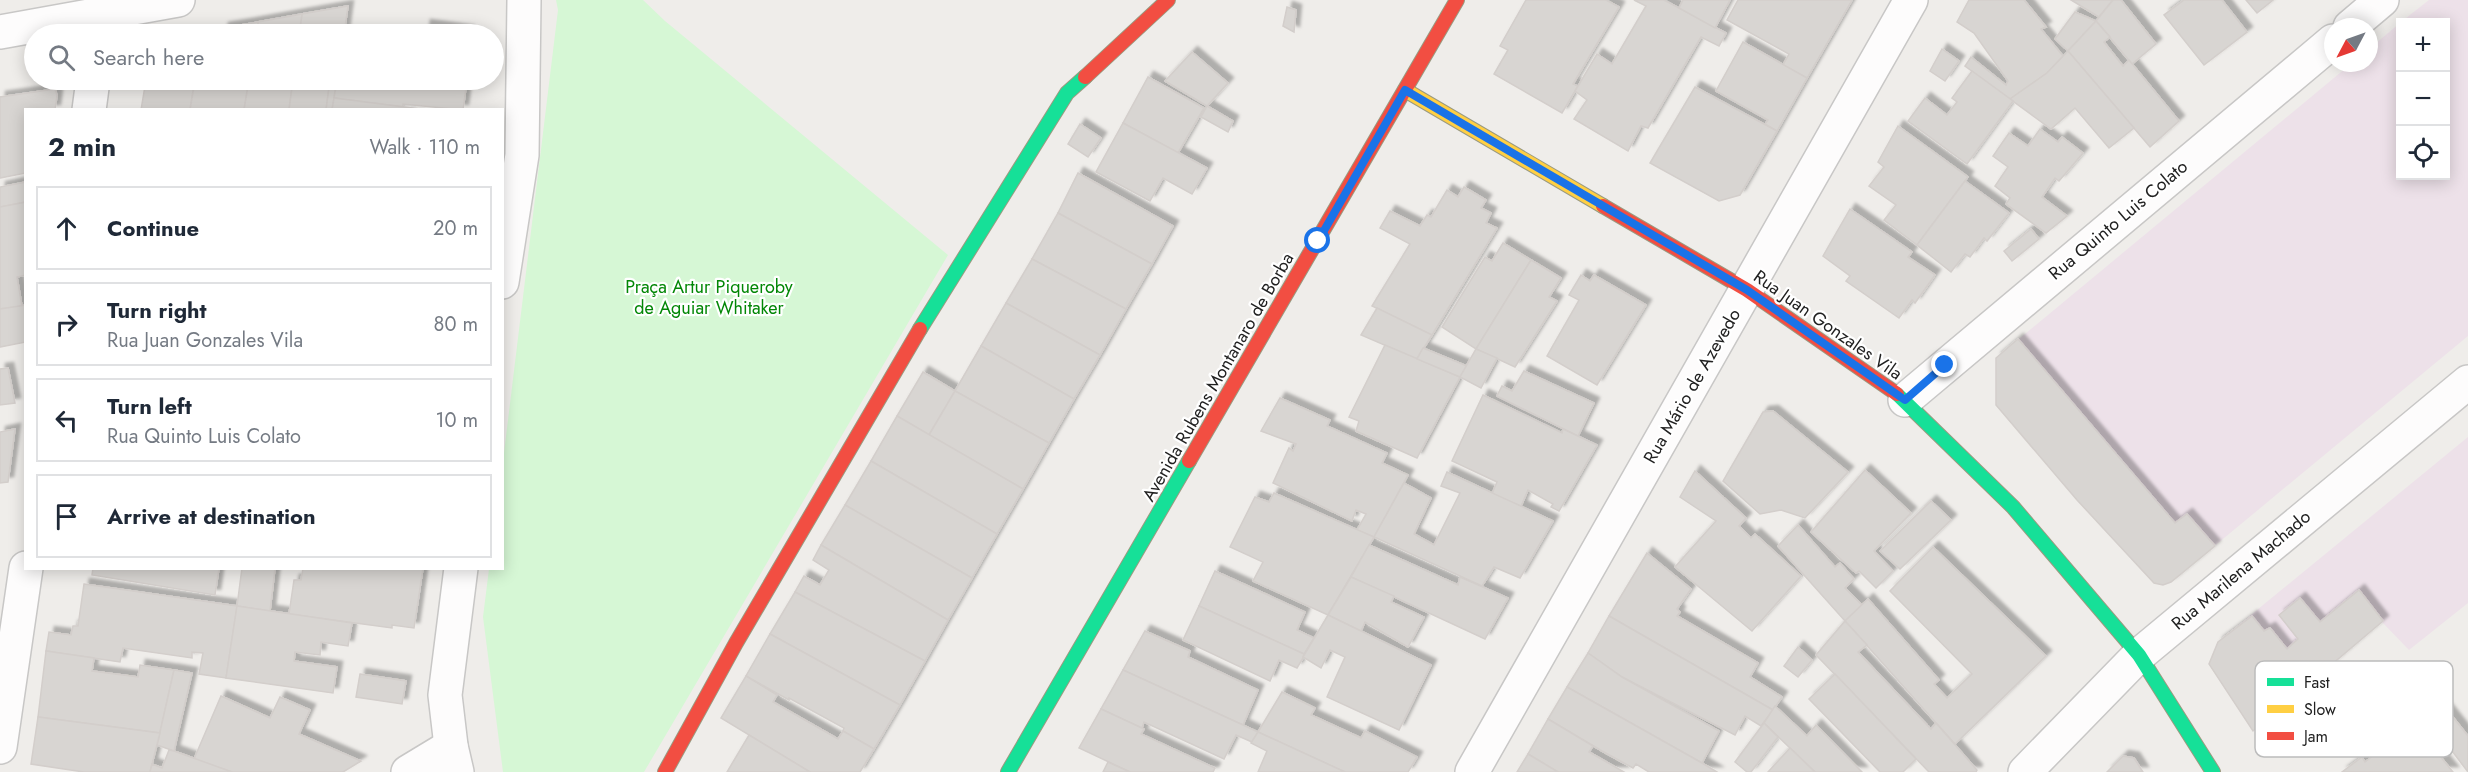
<!DOCTYPE html>
<html lang="en">
<head>
<meta charset="utf-8">
<style>
  body { margin:0; font-family:Jost,sans-serif; background:#f6f6f7; color:#1f2937 }
  .controls { position:absolute; right:18px; top:18px; display:grid; overflow:hidden; border-radius:0px; box-shadow:0 3px 15px #0003 }
  .controls button { width:54px; height:54px; display:grid; place-items:center; padding:0; border:0; border-bottom:2px solid #e0e1e3; background:#fff; color:#1f2937; font:30px sans-serif }
  .compass { position:absolute; left:2324px; top:18px; width:54px; height:54px; border-radius:50%; background:#fff; box-shadow:0 3px 15px #0003; rotate:229deg }
  .stop { position:absolute; width:18px; height:18px; margin:-14px; border:4px solid #1a73e8; border-radius:50%; background:#fff }
  .stop.end { background:#1a73e8; border-color:#fff; box-shadow:0 2px 6px #0008 }
  .list { margin:0; padding:0; list-style:none }
  h2 { display:flex; justify-content:space-between; align-items:center; height:78px; margin:0; padding:0 24px; font-size:26px }
  h2 small { font-size:20px; font-weight:400; color:#747a83 }
  .list li { display:grid; grid-template-columns:39px 1fr auto; gap:18px; align-items:center; box-sizing:border-box; height:84px; margin:0 12px 12px; padding:0 12px; border:2px solid #e0e1e3; border-radius:0px }
  .list b { display:block; font-size:22px; white-space:nowrap }
  .list p { margin:0; font-size:20px; white-space:nowrap; color:#747a83 }
  .list em { font-size:20px; font-style:normal; color:#747a83 }
  .icon { flex:none; width:33px; height:33px; fill:none; stroke:currentColor; stroke-width:2; stroke-linecap:round; stroke-linejoin:round }
  .map { position:relative; flex:none; width:2468px; height:772px; overflow:hidden }
  .search { position:absolute; background:#fff; box-shadow:0 3px 15px #0003; left:24px; top:24px; width:480px; height:66px; display:flex; align-items:center; gap:15px; box-sizing:border-box; padding:0 21px; border-radius:33px; color:#747a83; font-size:22px }
  .panel { position:absolute; background:#fff; box-shadow:0 3px 15px #0003; left:24px; top:108px; width:480px; height:462px; border-radius:0px }
  .map>svg:first-child { display:block }
  .industrial { fill:#ede1e9 }
  .park { fill:#d6f7d5 }
  .building { fill:#d8d5d2; stroke:#d3cecb; stroke-width:1.5; filter:url(#shadow) }
  .lines { fill:none; stroke-linecap:round; stroke-linejoin:round }
  .street-casing { stroke:#c8c7c6; stroke-width:36 }
  .fast-casing { stroke:#9a9a80; stroke-width:16 }
  .slow-casing { stroke:#9a9a80; stroke-width:16 }
  .jam-casing { stroke:#9a9a80; stroke-width:16 }
  .street { stroke:#fdfcfc; stroke-width:33 }
  .fast { stroke:#16e098; stroke-width:14 }
  .slow { stroke:#ffcf43; stroke-width:14 }
  .jam { stroke:#f24e42; stroke-width:14 }
  .route { stroke:#1a73e8; stroke-width:8 }
  .labels { text-anchor:middle; dominant-baseline:central; stroke-width:4.5; stroke-linejoin:round; paint-order:stroke }
  .street-label { font-size:18px; fill:#212121; stroke:#fff }
  .park-label { font-size:18px; fill:#028706; stroke:#fff }
  .key { fill:#fff; stroke:#bcbcbc; stroke-width:1.5 }
  .key-label { font-size:16px; fill:#212121 }
</style>
</head>
<body>
<div class="map">
<svg width="2468" height="772" viewBox="0 0 2468 772">
  <defs>
    <filter id="shadow"><feDropShadow dx="5.5" dy="-5.5" stdDeviation="1.5" flood-color="#0004"/></filter>
  </defs>
  <rect width="100%" height="100%" fill="#efedea"/>
  <g class="industrial">
    <path d="M2429,0H2468V336L2171,582L2163,585L2154,583L1996,405V358L2352,63H2369V49L2400,23V176H2446V22H2401Z"/>
    <path d="M2468,437V603L2409,650L2382,622L2253,731L2209,664L2218,642Z"/>
  </g>
  <path class="park" d="M556,0H643L665,21L948,255L644,772H503L483,617L489,569L502,568L503,461L558,10Z"/>
  <g class="building">
    <path d="M1526,0H1606L1619,7L1573,84L1578,86L1562,113L1494,74L1508,50L1500,46Z"/>
    <path d="M1634,0H1664L1726,33L1719,46L1701,37L1648,128L1641,126L1628,151L1574,119L1587,100L1575,91L1597,54L1612,64L1646,6Z"/>
    <path d="M1683,0H1730L1715,28L1679,8Z"/>
    <path d="M1738,0H1852L1807,78L1783,65L1789,54L1727,20Z"/>
    <path d="M1969,0H2024L2046,27L2041,29L2063,56L2047,73L2010,99L1965,66L1971,57L2006,85L2008,81L1974,33L1957,22Z"/>
    <path d="M2071,0H2113L2099,17Z"/>
    <path d="M2113,0H2121L2156,44L2132,64L2096,21Z"/>
    <path d="M2184,0H2222L2247,32L2204,65L2164,15Z"/>
    <path d="M2246,0H2273L2257,13Z"/>
    <path d="M348,6L344,34H299L302,14Z"/>
    <path d="M1287,7L1296,10L1294,32L1283,26Z"/>
    <path d="M2075,12L2096,21L2068,51L2055,39Z"/>
    <path d="M302,14L299,34H257L258,22Z"/>
    <path d="M2096,21L2110,37L2104,42L2123,66L2129,60L2179,121L2150,147L2068,51Z"/>
    <path d="M258,22L257,34H222L223,28Z"/>
    <path d="M425,25L469,31V34H424Z"/>
    <path d="M1743,42L1807,78L1777,131L1765,124L1768,120L1716,91Z"/>
    <path d="M1942,49L1959,61L1945,81L1930,71Z"/>
    <path d="M2068,51L2134,128L2109,148L2075,108L2051,129L2010,99L2047,73Z"/>
    <path d="M1192,52L1228,83L1207,106L1165,81Z"/>
    <path d="M1972,71L2013,101L1967,164L1908,121L1925,98L1947,115L1957,102L1952,98Z"/>
    <path d="M1148,77L1204,108L1178,153L1123,123Z"/>
    <path d="M146,80H195L190,110H141Z"/>
    <path d="M195,80H249L244,110H190Z"/>
    <path d="M249,80H293L289,110H244Z"/>
    <path d="M293,80H330L326,110H289Z"/>
    <path d="M330,80H337L332,110H326Z"/>
    <path d="M337,80H381L388,82V80H467L463,110L403,104V107L334,98Z"/>
    <path d="M1695,87L1777,131L1740,195L1719,201L1650,163Z"/>
    <path d="M55,89L57,95L55,110H26V173L0,178V97Z"/>
    <path d="M334,98L420,109V110H332Z"/>
    <path d="M1207,106L1233,121L1228,132L1201,117Z"/>
    <path d="M1123,123L1207,168L1192,194L1163,178L1150,201L1096,172Z"/>
    <path d="M1080,124L1101,138L1088,157L1068,144Z"/>
    <path d="M1898,126L1968,177L1917,245L1884,220L1896,205L1869,186L1884,167L1878,162Z"/>
    <path d="M2040,129L2058,142L2062,137L2083,153L2059,181L2055,178L2042,197L2067,216L2046,233L2006,204L2010,198L1995,186L2008,167L1993,156L2009,133L2028,146Z"/>
    <path d="M1078,173L1173,226L1152,264L1058,213Z"/>
    <path d="M1965,181L2009,213L1987,241L1984,238L1970,257L1965,254L1951,272L1917,245Z"/>
    <path d="M26,182V202L0,207V187Z"/>
    <path d="M1464,187L1486,200L1481,208L1491,213L1486,223L1497,228L1432,335L1372,306L1410,244L1380,228L1390,211L1420,226L1427,215L1431,217L1447,190L1458,197Z"/>
    <path d="M26,202V275L17,277L22,306L0,309V207Z"/>
    <path d="M1850,209L1912,252L1908,257L1935,275L1915,303L1912,300L1899,318L1846,281L1850,276L1823,256Z"/>
    <path d="M1058,213L1152,264L1126,309L1032,259Z"/>
    <path d="M2031,229L2039,239L2012,261L2004,251Z"/>
    <path d="M1503,243L1531,260L1476,349L1442,327L1485,257L1492,261Z"/>
    <path d="M1032,259L1126,309L1100,355L1006,303Z"/>
    <path d="M1531,260L1561,278L1549,297L1557,301L1515,367L1476,349Z"/>
    <path d="M1581,275L1590,281L1594,275L1646,305L1597,385L1547,356L1579,300L1569,295Z"/>
    <path d="M1006,303L1100,355L1074,399L981,346Z"/>
    <path d="M26,305V342L0,347V309Z"/>
    <path d="M1377,308L1432,335L1417,359L1361,335Z"/>
    <path d="M2018,339L2175,523L2187,514L2215,546L2171,582L2163,585L2154,583L2077,500L1996,405V358Z"/>
    <path d="M1385,345L1460,377L1417,458L1356,431L1359,421L1349,417Z"/>
    <path d="M981,346L1074,399L1049,443L955,391Z"/>
    <path d="M1423,348L1467,366L1460,377L1417,359Z"/>
    <path d="M1476,349L1497,358L1481,388L1460,377Z"/>
    <path d="M8,368L15,403L0,405V369Z"/>
    <path d="M1524,371L1594,403L1578,436L1497,396L1502,386L1512,391Z"/>
    <path d="M923,372L955,391L929,435L897,416Z"/>
    <path d="M955,391L1049,443L1023,489L929,435Z"/>
    <path d="M1483,395L1562,433L1563,429L1597,445L1559,511L1551,507L1553,504L1528,490L1521,506L1492,494L1497,482L1452,461Z"/>
    <path d="M1280,398L1330,420L1327,426L1387,453L1382,463L1408,475L1374,537L1357,530L1366,514L1356,510L1352,521L1273,483L1289,448L1293,451L1296,444L1261,431Z"/>
    <path d="M1773,411L1848,472L1805,518L1781,510L1760,514L1723,481L1763,412Z"/>
    <path d="M897,416L1023,489L997,534L871,461Z"/>
    <path d="M15,429L8,482L0,483V432Z"/>
    <path d="M871,461L997,534L972,578L845,505Z"/>
    <path d="M1865,470L1911,513L1874,551L1893,571L1876,588L1859,571L1856,573L1811,532Z"/>
    <path d="M1695,471L1746,518L1739,526L1751,538L1755,534L1801,576L1752,631L1675,567L1716,521L1680,497Z"/>
    <path d="M1447,472L1553,521L1520,578L1494,567L1482,586L1374,537L1404,483L1431,498L1414,534L1434,545L1460,493L1441,486Z"/>
    <path d="M1274,493L1374,537L1328,615L1253,581L1263,562L1230,547L1255,497L1269,502Z"/>
    <path d="M1931,501L1951,520L1900,569L1880,551Z"/>
    <path d="M845,505L972,578L948,620L821,545Z"/>
    <path d="M1798,525L1835,567L1840,563L1854,579L1845,588L1862,605L1845,621L1778,546Z"/>
    <path d="M821,545L948,620L925,661L795,592L804,576L820,585L829,570L813,560Z"/>
    <path d="M1369,545L1458,585L1460,577L1508,598L1485,639L1351,577Z"/>
    <path d="M1933,547L2046,656L1955,744L1845,621L1868,599L1939,680L1934,684L1947,698L1972,674L1890,591Z"/>
    <path d="M1647,553L1691,589L1677,609L1680,612L1677,616L1758,663L1750,677L1782,697L1773,710L1609,616Z"/>
    <path d="M93,568H219L215,595L92,575Z"/>
    <path d="M242,568H275L270,611L237,606Z"/>
    <path d="M303,568H423L414,628L392,625V628L289,614L294,580H301Z"/>
    <path d="M1215,571L1305,612L1297,630L1314,638L1304,654L1199,606Z"/>
    <path d="M1351,577L1394,596L1391,602L1424,617L1408,647L1365,622L1361,631L1328,615Z"/>
    <path d="M84,584L237,606L226,678L199,674L203,653L192,652V658L123,648L120,662L46,651L49,632L71,635L73,626H78Z"/>
    <path d="M2359,590L2383,621L2253,731L2209,664L2218,642L2252,616L2264,631L2270,628L2287,649L2298,639L2279,615L2300,598L2320,622Z"/>
    <path d="M795,592L925,661L900,705L770,634Z"/>
    <path d="M237,606L352,623L348,646L321,642L320,655L295,652L294,661L337,667L333,693L226,678Z"/>
    <path d="M1199,606L1304,654L1303,658L1297,668L1279,660L1270,681L1183,640Z"/>
    <path d="M1328,615L1431,665L1399,730L1327,697L1345,657L1330,650L1321,668L1303,657Z"/>
    <path d="M1609,616L1773,710L1761,726L1745,716L1735,735L1622,677L1588,653Z"/>
    <path d="M1845,621L1867,645L1858,652L1931,729L1936,723L1977,770L1976,772H1929L1816,655Z"/>
    <path d="M1145,631L1190,651L1188,657L1258,690L1243,725L1123,670Z"/>
    <path d="M770,634L900,705L874,749L843,731L844,728L789,698V700L746,676Z"/>
    <path d="M1798,647L1812,660L1798,677L1784,666Z"/>
    <path d="M46,651L94,658L92,671L138,677L140,665L174,670L160,733L38,717Z"/>
    <path d="M1588,653L1622,677L1719,731L1702,763L1567,687Z"/>
    <path d="M174,670L192,673L174,751L157,745Z"/>
    <path d="M1123,670L1243,725L1258,732L1252,742L1236,735L1224,759L1144,722L1142,728L1101,709Z"/>
    <path d="M360,674L406,681L402,704L356,697Z"/>
    <path d="M1835,674L1916,759L1903,772H1880L1809,699Z"/>
    <path d="M746,676L777,695L773,702L838,739L843,731L874,749L860,772H810L721,718Z"/>
    <path d="M1567,687L1702,763L1717,772H1649L1636,764L1633,768L1602,751L1548,719Z"/>
    <path d="M1282,692L1315,708L1311,715L1361,738L1365,731L1417,757L1408,772H1345L1258,732Z"/>
    <path d="M221,696L270,718L280,697L310,710L299,734L361,761L343,772H232L194,759Z"/>
    <path d="M2437,697L2468,736V772L2421,710Z"/>
    <path d="M1775,706L1807,736L1816,725L1862,772H1815L1764,723Z"/>
    <path d="M1101,709L1144,729L1141,734L1215,768L1213,772H1130L1079,748Z"/>
    <path d="M38,717L160,733L150,772H84L31,764Z"/>
    <path d="M1548,719L1593,746L1589,752L1624,772H1558L1528,754Z"/>
    <path d="M1764,723L1778,737L1751,772H1747L1735,762Z"/>
    <path d="M2414,724L2453,772H2342L2362,757L2365,762Z"/>
    <path d="M1258,732L1345,772H1258L1267,751L1251,743Z"/>
    <path d="M749,735L810,772H727Z"/>
    <path d="M1790,748L1815,772H1768Z"/>
    <path d="M169,750L174,751L232,772H150L152,764L162,768Z"/>
    <path d="M1528,754L1558,772H1517Z"/>
    <path d="M2123,756L2134,758L2143,772H2107Z"/>
    <path d="M1108,762L1130,772H1103Z"/>
  </g>
  <g class="lines">
    <defs>
      <g id="street">
        <path d="M2350,27L2382,0"/>
        <path d="M0,32L178,0"/>
        <path d="M89,110L93,80"/>
        <path d="M502,282L522,155L524,0"/>
        <path d="M1905,400L2333,41"/>
        <path d="M0,747L26,568"/>
        <path d="M408,772L451,746"/>
        <path d="M457,772L451,746L445,695L461,568"/>
        <path d="M1472,772L1911,0"/>
        <path d="M2025,772L2139,655L2468,382"/>
      </g>
      <g id="fast">
        <path d="M920,329L1067,93L1085,77"/>
        <path d="M1897,394L2013,507L2139,655L2213,772"/>
        <path d="M1008,772L1189,461"/>
      </g>
      <path id="slow" d="M1405,90L1603,206"/>
      <g id="jam">
        <path d="M1085,77L1168,0"/>
        <path d="M1603,206L1747,290L1897,394"/>
        <path d="M1189,461L1457,0"/>
        <path d="M665,772L736,643L920,329"/>
      </g>
    </defs>
    <use href="#street" class="street-casing"/>
    <use href="#fast" class="fast-casing"/>
    <use href="#slow" class="slow-casing"/>
    <use href="#jam" class="jam-casing"/>
    <use href="#street" class="street"/>
    <use href="#fast" class="fast"/>
    <use href="#slow" class="slow"/>
    <use href="#jam" class="jam"/>
  </g>
  <g class="lines">
    <path class="route" d="M1318,241L1405,90L1747,290L1905,400L1945,365"/>
  </g>
  <g class="labels">
    <g class="street-label">
      <text transform="translate(2118 220) rotate(-40)">Rua Quinto Luis Colato</text>
      <text transform="translate(1828 325) rotate(35)">Rua Juan Gonzales Vila</text>
      <text transform="translate(1218 377) rotate(-60)">Avenida Rubens Montanaro de Borba</text>
      <text transform="translate(1692 386) rotate(-60)">Rua Mário de Azevedo</text>
      <text transform="translate(2241 570) rotate(-40)">Rua Marilena Machado</text>
    </g>
    <g class="park-label">
      <text x="709" y="287">Praça Artur Piqueroby<tspan x="709" dy="21">de Aguiar Whitaker</tspan></text>
    </g>
  </g>
  <rect x="2255" y="661" width="198" height="96" rx="9" class="key"/>
  <rect x="2267" y="678" width="27" height="8" fill="#16e098"/>
  <rect x="2267" y="705" width="27" height="8" fill="#ffcf43"/>
  <rect x="2267" y="732" width="27" height="8" fill="#f24e42"/>
  <g class="key-label">
    <text x="2304" y="688">Fast</text>
    <text x="2304" y="715">Slow</text>
    <text x="2304" y="742">Jam</text>
  </g>
</svg>
<div class="controls">
<button>+</button>
<button>−</button>
<button><svg class="icon" aria-label="locate" viewBox="0 0 24 24"><circle cx="12" cy="12" r="6"/><path d="M12 2v4M12 18v4M2 12h4M18 12h4"/></svg></button>
</div>
<svg class="compass" viewBox="-18 -18 36 36"><path d="M0-13l5 13h-10z" fill="#e53935"/><path d="M0 13l5-13h-10z" fill="#747a83"/></svg>
<div class="stop" style="left:1318px;top:241px"></div>
<div class="stop end" style="left:1945px;top:365px"></div>
<div class="search"><svg class="icon" aria-label="search" viewBox="0 0 24 24"><circle cx="10" cy="10" r="6"/><path d="M15 15l6 6"/></svg>Search here</div>
<section class="panel">
<h2>2 min<small>Walk · 110 m</small></h2>
<ul class="list">
<li><svg class="icon" aria-label="ahead" viewBox="0 0 24 24"><path d="M12 20V5M6 11l6-6 6 6"/></svg><div><b>Continue</b></div><em>20 m</em></li>
<li><svg class="icon" aria-label="right" viewBox="0 0 24 24"><path d="M7 20v-9h11M14 6l5 5-5 5"/></svg><div><b>Turn right</b><p>Rua Juan Gonzales Vila</p></div><em>80 m</em></li>
<li><svg class="icon" aria-label="left" viewBox="0 0 24 24"><path d="M17 20v-9H6M10 6l-5 5 5 5"/></svg><div><b>Turn left</b><p>Rua Quinto Luis Colato</p></div><em>10 m</em></li>
<li><svg class="icon" aria-label="arrive" viewBox="0 0 24 24"><path d="M6 21V4h12l-3 4 3 4H6"/></svg><div><b>Arrive at destination</b></div></li>
</ul>
</section>
</div>
</body>
</html>
